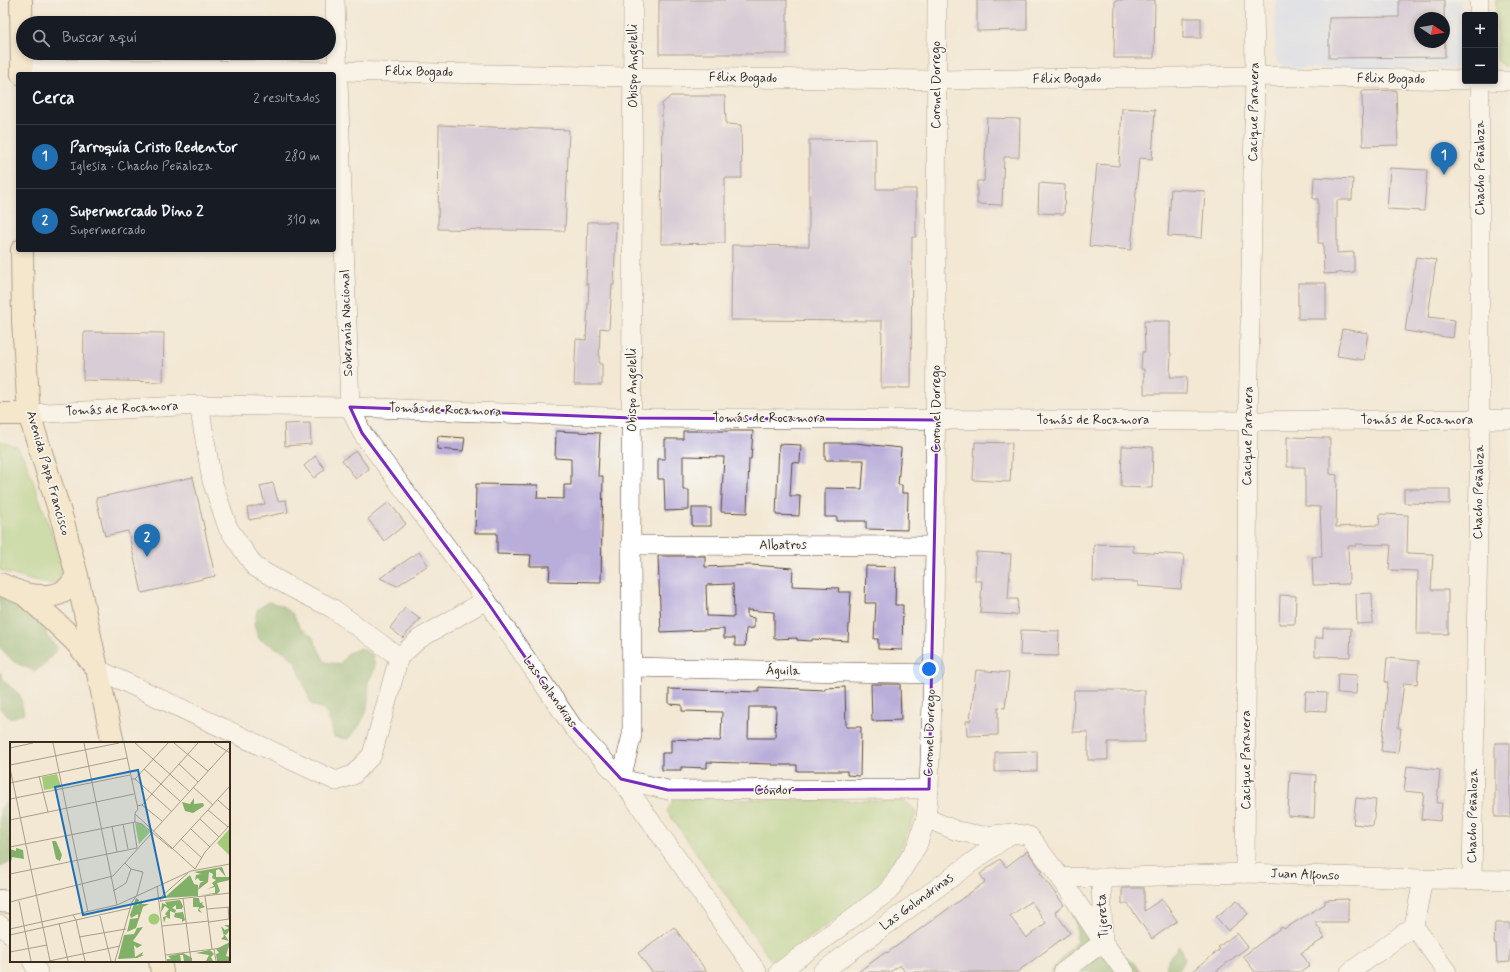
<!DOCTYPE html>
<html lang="es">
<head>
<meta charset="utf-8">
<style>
  body { margin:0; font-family:Mynerve,sans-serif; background:#242831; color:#f1f3f6 }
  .controls { position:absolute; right:12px; top:12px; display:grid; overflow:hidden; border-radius:4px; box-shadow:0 2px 6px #0003 }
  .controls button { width:36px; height:36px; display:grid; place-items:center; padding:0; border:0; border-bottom:1px solid #363941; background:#171b24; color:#f1f3f6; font:20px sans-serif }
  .compass { position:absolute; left:1414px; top:12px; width:36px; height:36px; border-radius:50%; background:#171b24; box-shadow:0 2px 6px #0003; rotate:102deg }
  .you { position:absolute; left:929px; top:669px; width:14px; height:14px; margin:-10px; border:3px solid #fff; border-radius:50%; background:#1a73e8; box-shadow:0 0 0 6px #1a73e833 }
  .badge { display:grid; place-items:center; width:26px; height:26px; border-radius:50%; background:#1f6fb2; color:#fff; font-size:13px; font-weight:700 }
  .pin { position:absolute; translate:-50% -33px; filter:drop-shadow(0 1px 2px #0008) }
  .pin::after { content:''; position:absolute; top:21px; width:14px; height:12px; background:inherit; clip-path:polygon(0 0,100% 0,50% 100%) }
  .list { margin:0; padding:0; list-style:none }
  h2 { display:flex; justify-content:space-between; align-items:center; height:52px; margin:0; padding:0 16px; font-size:17px }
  h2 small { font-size:13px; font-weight:400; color:#9ea1a6 }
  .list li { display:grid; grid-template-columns:26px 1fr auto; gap:12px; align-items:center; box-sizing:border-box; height:64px; padding:0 16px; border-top:1px solid #363941 }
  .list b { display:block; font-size:15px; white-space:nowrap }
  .list p { margin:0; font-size:13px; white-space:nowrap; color:#9ea1a6 }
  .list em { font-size:13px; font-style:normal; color:#9ea1a6 }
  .icon { flex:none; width:22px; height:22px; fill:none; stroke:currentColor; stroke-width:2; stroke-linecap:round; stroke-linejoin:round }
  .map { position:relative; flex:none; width:1510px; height:972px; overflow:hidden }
  .search { position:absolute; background:#171b24; box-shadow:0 2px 6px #0003; left:16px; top:16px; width:320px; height:44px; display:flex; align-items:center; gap:10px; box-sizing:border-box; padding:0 14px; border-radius:22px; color:#9ea1a6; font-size:15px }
  .panel { position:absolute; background:#171b24; box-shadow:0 2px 6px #0003; left:16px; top:72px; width:320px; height:180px; border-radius:4px }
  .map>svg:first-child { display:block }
  .built { fill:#cddbfa; fill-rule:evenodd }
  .green { fill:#a2cc78; stroke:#6e7b4b }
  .forest { fill:#81b068; stroke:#5e6d43 }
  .building { fill:#b9add9; fill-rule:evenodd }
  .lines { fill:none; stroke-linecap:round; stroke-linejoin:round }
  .minor-casing { stroke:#574639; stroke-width:20 }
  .tertiary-casing { stroke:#574639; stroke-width:24 }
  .secondary-casing { stroke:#574639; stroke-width:24 }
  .minor { stroke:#fff; stroke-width:19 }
  .tertiary { stroke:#fff; stroke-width:22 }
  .secondary { stroke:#f8e7c3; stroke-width:22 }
  .marked { fill:none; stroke:#7b2cbf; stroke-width:3; stroke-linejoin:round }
  .labels { text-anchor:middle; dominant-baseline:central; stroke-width:3; stroke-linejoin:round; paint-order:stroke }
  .street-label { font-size:13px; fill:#3b2a1e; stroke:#f6f6f2 }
  .inset-road { fill:none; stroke:#a99c8b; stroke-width:1 }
  .view { fill:#1f6fb2; fill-opacity:0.15; stroke:#1f6fb2; stroke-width:2 }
  .inset-edge { fill:none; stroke:#3b2a1e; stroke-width:2 }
</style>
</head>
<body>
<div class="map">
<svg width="1510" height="972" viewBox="0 0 1510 972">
  <rect width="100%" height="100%" fill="#f6f6f2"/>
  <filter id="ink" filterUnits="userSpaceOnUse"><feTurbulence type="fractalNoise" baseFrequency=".025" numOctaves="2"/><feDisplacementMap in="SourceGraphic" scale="8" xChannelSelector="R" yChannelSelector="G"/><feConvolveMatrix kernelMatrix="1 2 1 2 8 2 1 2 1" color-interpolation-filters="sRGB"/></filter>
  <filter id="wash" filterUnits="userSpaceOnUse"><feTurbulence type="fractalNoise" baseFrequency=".012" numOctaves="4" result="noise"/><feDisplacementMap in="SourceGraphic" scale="16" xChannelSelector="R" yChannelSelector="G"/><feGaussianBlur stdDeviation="0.9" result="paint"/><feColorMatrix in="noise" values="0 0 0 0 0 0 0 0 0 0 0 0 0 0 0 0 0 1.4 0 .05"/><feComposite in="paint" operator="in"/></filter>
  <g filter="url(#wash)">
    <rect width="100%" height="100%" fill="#f3e8d4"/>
    <path class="built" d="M1276,0H1461V62L1453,69L1284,68L1275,56ZM1420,18H1444V42H1420Z"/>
    <g class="green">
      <path d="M1496,0H1510V66H1503L1497,61Z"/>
      <path d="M0,441L18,448L26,462L62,561L63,578L58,584C38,584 18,577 0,570Z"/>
      <path d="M674,799L905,801L917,812L883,887L773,963L667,811Z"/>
    </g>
    <g class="forest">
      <path d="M0,593L16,607L35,614L43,622L47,636L58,648L43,666L34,671L14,662L0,648Z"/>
      <path d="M268,602L281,605L293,614L300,628L312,636L325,662L340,664L348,653L361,648L373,655L375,669L368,682L369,697L366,713L358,728L348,739L334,737L331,724L324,710L311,704L296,663L286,653L259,639L254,625L257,610Z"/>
      <path d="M0,671L4,681L20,695L24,713L10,719L0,709Z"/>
      <path d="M11,797V862L1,867L0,865V809Z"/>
      <path d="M1071,913L1081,918L1120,954L1133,962L1141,972H1050L1077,941V928Z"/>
      <path d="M1179,946L1185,959L1177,972H1165L1169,958Z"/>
    </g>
    <g id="blocks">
      <g class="building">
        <rect x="659" y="0" width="128" height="54"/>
        <path d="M977,0H1027V30L977,31Z"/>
        <path d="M1115,0H1155L1154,58H1114Z"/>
        <path d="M1399,0H1444L1445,57L1329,58V18L1399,17ZM1420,18H1444V42H1420Z"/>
        <rect x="1183" y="18" width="18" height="20"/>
        <path d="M1396,90L1398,145L1363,146L1362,91Z"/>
        <path d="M671,96H725L726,124L741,125L742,178H725V243L661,244L662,104Z"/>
        <path d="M1122,108L1155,110L1152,159L1139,158L1131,250L1089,246L1097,164L1119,166Z"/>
        <path d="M987,118L1020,119L1019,157H1004L1002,205L977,204V181H984Z"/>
        <path d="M439,125L569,130L565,231L438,229Z"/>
        <path d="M876,139V189H916V237H912L911,388H881L882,321L731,320L732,245L809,246V140Z"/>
        <path d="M1390,168L1427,170L1424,211L1387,209Z"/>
        <path d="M1314,177L1353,179L1352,200H1337V253L1354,252V272L1324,274L1323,243H1318V199H1313Z"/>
        <path d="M1039,183L1065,185L1064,214L1038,213Z"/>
        <path d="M1171,189L1205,191L1202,238L1168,236Z"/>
        <path d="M588,222H616L614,285H612L609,329L600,328L599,364H602V385H574L576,339L586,340L589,284H586Z"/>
        <path d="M1416,257L1436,260L1428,317L1455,320L1453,338L1405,331Z"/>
        <rect x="1298" y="283" width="28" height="36"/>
        <path d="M1144,321H1170V353H1171L1170,377H1187L1186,394H1144V369H1141L1142,352H1145Z"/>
        <path d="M1342,329L1368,333L1364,360L1337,356Z"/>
        <path d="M84,332L164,333L163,382L83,380Z"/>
        <path d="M310,423L311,444L285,446L284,424Z"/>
        <path d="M556,431L600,433L598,476H603L601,582L549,581L550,566H530L531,555L497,554V533H475L476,484L538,485L537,498L564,499V485H571V459L555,458Z"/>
        <path d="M683,431H753L751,459H749L747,513L721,512L724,457L683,456V490H689V510L665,511L664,479H658V459H665V439H683Z"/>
        <path d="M438,436L465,438L463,451L437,449Z"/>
        <path d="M1287,437L1330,438V474L1337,475L1336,527L1379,525L1380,514L1408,515L1407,553L1433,554L1431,590H1448V634H1417L1418,571L1389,570L1391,545L1356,544V546H1348L1349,584L1313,585L1312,557H1322L1320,507L1305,506V467H1287Z"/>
        <path d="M975,442L1012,443L1010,482L973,480Z"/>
        <path d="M825,443H855L901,448L898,485H902V493H908L907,530L866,529V521H837V517H825V488L862,489L864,460H825Z"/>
        <path d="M779,444L801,445L800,463L792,462L790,496H800L799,516L776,515Z"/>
        <path d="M1122,446L1153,447L1152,488L1121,487Z"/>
        <path d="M356,451L369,469L356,479L342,460Z"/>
        <path d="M315,456L325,469L314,478L304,466Z"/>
        <path d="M193,477L215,576L142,593L128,531L105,536L96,498Z"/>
        <path d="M273,483L278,501L286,500L288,512L249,520L247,508L265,504L260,486Z"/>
        <path d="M1404,489H1450V504L1404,503Z"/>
        <path d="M389,502L406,524L384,541L368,519Z"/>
        <rect x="692" y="508" width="19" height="18"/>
        <path d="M1094,544L1133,545V552L1184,555L1181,589L1138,586V582L1093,581Z"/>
        <path d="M419,552L428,565L397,586L380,578Z"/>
        <path d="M976,552L1011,554L1008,599H1018L1017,615L980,613L982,581H975Z"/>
        <path d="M658,556H705V567L751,565L793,568L792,586L839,588L838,592H851L848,641L812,639V641L797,640V638L774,639V612L747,610V617L754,618V628L746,629L745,646H735V638H724V629L661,632ZM733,584L734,617L707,616L706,585Z"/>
        <path d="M866,566L896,567L895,605H903L902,650L878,649V639H874L876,603H865Z"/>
        <path d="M1372,593L1373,623L1357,624L1356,594Z"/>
        <path d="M1280,595L1296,596L1295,624H1279Z"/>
        <path d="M405,608L420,619L403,638L390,628Z"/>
        <path d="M1323,628H1351L1350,657L1315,656V638H1323Z"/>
        <path d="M1021,630L1059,631L1058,656L1020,655Z"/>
        <path d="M1387,658L1419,661L1417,684L1404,683L1398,728H1401L1398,753L1381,751L1388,682H1385Z"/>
        <path d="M976,670L1009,673L1005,708L998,707V735L967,736L966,721H970Z"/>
        <path d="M1338,674L1357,675L1356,694L1337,693Z"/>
        <path d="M871,684H900L901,720L872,721Z"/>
        <path d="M759,687L825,690V688L845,687L846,727H861L860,776L847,775V771H797V765H772V764L707,762V768L681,767V770H662V753H671V739L720,741L721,738L722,712L682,711V705L669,704V689L759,692ZM749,707H776L775,738H748Z"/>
        <path d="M1074,690H1145V742H1108V760H1088V732H1073Z"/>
        <path d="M1306,692L1327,693L1326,711L1305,710Z"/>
        <rect x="1495" y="743" width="15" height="74"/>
        <path d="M1037,751V771L995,772V752Z"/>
        <path d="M1407,766L1440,770L1437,803H1442L1440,821L1421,819L1424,793L1404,791Z"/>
        <path d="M1290,773L1316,775L1314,818L1288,816Z"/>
        <path d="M1356,798L1376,800L1373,826L1353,824Z"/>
        <path d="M1027,851L1042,871L1040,873L1064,905L1055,912L1070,933L1017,972H905L900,965L890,972H858L886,952L887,953L985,882L980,874L1000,859L1006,867ZM1031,901L1046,923L1026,938L1010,916Z"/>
        <path d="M1122,888H1144V911L1162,899L1177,921L1152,939L1128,904H1122Z"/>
        <path d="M1348,899V922H1315L1325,938L1301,953L1310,966L1301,972H1255L1243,956L1282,927L1284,929L1325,904V900Z"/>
        <path d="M1237,900L1248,914L1228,931L1216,917Z"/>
        <path d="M1495,923H1510V962L1497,963L1496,943H1494Z"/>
        <path d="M674,927L707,972H652L638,953Z"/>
        <path d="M1237,933L1248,947L1215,972H1192L1220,949L1218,947Z"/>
      </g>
    </g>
  </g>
  <g filter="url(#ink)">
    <use href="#blocks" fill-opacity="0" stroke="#574639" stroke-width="1"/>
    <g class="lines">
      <defs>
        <g id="minor">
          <path d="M335,0L350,407L362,433L486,600L573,727L621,779L757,972"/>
          <path d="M633,0L631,545L632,735L621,779L668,790L929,789"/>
          <path d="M1479,0V15"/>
          <path d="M22,69L338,71L632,77L936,80L1255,76L1465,80"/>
          <path d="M1495,81H1510"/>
          <path d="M199,405L212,481L228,528L255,567L292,588L332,608L399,657"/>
          <path d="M29,414L199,405L350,407L632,418L1248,421L1510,419"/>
          <path d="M631,545L935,546"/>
          <path d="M633,667L933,674"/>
          <path d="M97,669L336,781L353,775L372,755L399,657L419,639L486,600"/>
          <path d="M926,818L957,831L983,836L1013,833L1029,836L1060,877L1101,878L1245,873L1423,879L1510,880"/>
          <path d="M1245,873L1248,421L1255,76L1254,0"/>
          <path d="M1060,877L1103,942L1063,972"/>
          <path d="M1101,878L1103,942L1125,972"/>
          <path d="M1423,879L1414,926L1447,972"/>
          <path d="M1472,879L1480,419V81"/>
          <path d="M0,925L11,934"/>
          <path d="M32,961L38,972"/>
          <path d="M779,972L889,891L917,846L926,818L929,789L933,674L935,546L937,0"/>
          <path d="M822,972L1012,833"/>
          <path d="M1350,972L1414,926"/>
        </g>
        <path id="tertiary" d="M0,901L11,902"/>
        <g id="secondary">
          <path d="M21,0L22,74"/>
          <path d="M22,250L23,321L29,414L63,522L77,576L113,743"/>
          <path d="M0,414H29"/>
          <path d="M0,584L24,594L51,618L76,642L94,665"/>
          <path d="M24,594C38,596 55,599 67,589C71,586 74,580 77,576"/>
          <path d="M160,961L162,972"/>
        </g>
      </defs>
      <use href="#minor" class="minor-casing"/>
      <use href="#tertiary" class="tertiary-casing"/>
      <use href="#secondary" class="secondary-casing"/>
      <use href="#minor" class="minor"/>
      <use href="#tertiary" class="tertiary"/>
      <use href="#secondary" class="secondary"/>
    </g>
  </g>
  <path d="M0 0H1510V972H0ZM350,407L632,418L937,420L929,789L668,790L621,779L573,727L486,600L362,433Z" fill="#f3e8d4" fill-opacity=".55" fill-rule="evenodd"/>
  <path class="marked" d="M350,407L632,418L937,420L929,789L668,790L621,779L573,727L486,600L362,433Z"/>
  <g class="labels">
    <g class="street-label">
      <text transform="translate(633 66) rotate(-90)">Obispo Angelelli</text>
      <text transform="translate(419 72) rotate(1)">Félix Bogado</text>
      <text transform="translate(743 78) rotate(1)">Félix Bogado</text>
      <text transform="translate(1067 79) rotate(-1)">Félix Bogado</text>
      <text transform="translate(1391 79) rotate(1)">Félix Bogado</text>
      <text transform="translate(936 85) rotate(-90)">Coronel Dorrego</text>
      <text transform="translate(1254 112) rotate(-89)">Cacique Paravera</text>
      <text transform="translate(1480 168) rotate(-90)">Chacho Peñaloza</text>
      <text transform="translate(347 323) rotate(-92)">Soberanía Nacional</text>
      <text transform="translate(632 390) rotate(-90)">Obispo Angelelli</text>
      <text transform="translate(122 409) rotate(-3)">Tomás de Rocamora</text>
      <text transform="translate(936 409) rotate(-90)">Coronel Dorrego</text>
      <text transform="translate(445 410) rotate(2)">Tomás de Rocamora</text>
      <text x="769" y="418">Tomás de Rocamora</text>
      <text x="1093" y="420">Tomás de Rocamora</text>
      <text x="1417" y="420">Tomás de Rocamora</text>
      <text transform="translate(1248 436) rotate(-89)">Cacique Paravera</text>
      <text transform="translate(48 473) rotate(74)">Avenida Papa Francisco</text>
      <text transform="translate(1479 492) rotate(-89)">Chacho Peñaloza</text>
      <text x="783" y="545">Albatros</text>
      <text transform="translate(783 671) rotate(1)">Águila</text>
      <text transform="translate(550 692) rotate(55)">Las Calandrias</text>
      <text transform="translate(930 733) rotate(-88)">Coronel Dorrego</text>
      <text transform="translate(1246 760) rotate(-90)">Cacique Paravera</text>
      <text x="774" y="790">Cóndor</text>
      <text transform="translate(1473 816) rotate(-89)">Chacho Peñaloza</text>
      <text transform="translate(1305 875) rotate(2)">Juan Alfonso</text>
      <text transform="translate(917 902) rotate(-36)">Las Golondrinas</text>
      <text transform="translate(1103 916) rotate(-94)">Tijereta</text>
    </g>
  </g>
  <g transform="translate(10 742)">
    <rect width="220" height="220" fill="#f3e8d4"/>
    <path d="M47,32L51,45L34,48L32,35ZM125,81L132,82L140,90L129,102ZM220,86V114L207,101ZM138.5 177a5.5 5.5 0 1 1 11 0a5.5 5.5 0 1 1-11 0Z" fill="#a2cc78"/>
    <path d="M184,56V62L193,61L194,64L183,71L175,69L172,60L180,62ZM42,99H46L52,113L50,119L46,117ZM6,106L13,108L14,117L2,115L0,125V107L6,109ZM212,125L216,135L209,127L206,128V135H220V138L207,141L210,149L207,152L191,153L205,151V145L197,147L204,144L202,141L206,138L202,136L203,132L199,130L198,140L188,148L190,141L194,139H190L188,136L185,138L186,133L191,132L184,130ZM180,133L184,142L188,143V154L154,156ZM126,156L129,158L127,164L132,158V162H139L133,165L126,186L117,190L120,177L128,176V172L121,176L120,173ZM183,156H189L190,161L193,160L192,162L195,165L189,167L192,171L188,169L189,165H183ZM170,158L173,164L172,167H166V163L162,166L166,168L165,171L173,170L175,178L172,180V177L164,175L165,171L160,169V177L156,175L154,181L153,175L157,174L155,172L159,167L155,164L151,170L152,161L157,163L155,160ZM214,183H220V194L219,189L216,193L214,192L219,199L211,197L214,194L211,184L215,188L219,186ZM133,185L123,199L132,203L127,206L124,203L125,215L133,210L132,213H134L127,216L108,217L114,193L124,192L127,186ZM220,200L216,214L220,215V219H207L206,212L209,211L206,207ZM200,208L204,212L201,215L203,219H187H196L199,213L186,211ZM173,211L182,216V219H174L173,213H170L171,219H157V217H161L158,214Z" fill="#81b068"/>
    <path class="inset-road" d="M43,1L78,170M74,1L107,163M114,1L128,67L125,71V80M125,1L179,49M164,1L198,29M204,1L220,11M0,6L23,1M169,22L188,40M0,23L109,1M0,26L40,219M134,27L170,59M29,34L38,70M121,37H125L158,1M125,37L161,69M0,41L117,16M183,45L203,63M0,57L120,33M208,58L220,69M132,63L152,79M127,64L132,63L188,1M198,68L218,85M125,72L185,127L195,110L220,83M190,77L209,95M0,78L124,52M113,82L118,107M102,84L107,110M181,87L200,105M171,97L192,116M0,105L125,80L132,82L162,107M162,107L220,44M115,121L121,127L133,130L127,153M0,132L127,106L123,80M147,144L156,219M103,149L116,141L121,127M195,154L202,207M173,156L181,219M9,159L21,219M150,159L220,151M0,160L103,134L220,5M150,160L152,154L178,131M197,167L220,165M63,173L66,178L121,166M90,174L101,219M199,180L219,177L218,165M49,181L58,219M152,184L199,179M0,187L107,163L181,129L220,122M0,193L66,178L75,219M69,195L116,187M204,207L206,219M0,210L37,203M155,213L220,205M39,219L110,204M105,219L122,160L127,153"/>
    <path class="view" d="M128,28L155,155L73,173L45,45Z"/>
    <rect width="220" height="220" class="inset-edge"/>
  </g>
</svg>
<div class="controls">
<button>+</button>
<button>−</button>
</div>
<svg class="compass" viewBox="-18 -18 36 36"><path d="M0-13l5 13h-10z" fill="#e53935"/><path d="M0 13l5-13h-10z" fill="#9ea1a6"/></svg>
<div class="you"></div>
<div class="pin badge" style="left:1444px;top:175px">1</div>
<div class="pin badge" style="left:147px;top:557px">2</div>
<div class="search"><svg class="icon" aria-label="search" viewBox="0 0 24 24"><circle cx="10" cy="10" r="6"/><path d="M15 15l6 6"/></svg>Buscar aquí</div>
<section class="panel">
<h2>Cerca<small>2 resultados</small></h2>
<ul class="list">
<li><span class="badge">1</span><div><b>Parroquía Cristo Redentor</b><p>Iglesia · Chacho Peñaloza</p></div><em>280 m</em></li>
<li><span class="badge">2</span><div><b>Supermercado Dino 2</b><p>Supermercado</p></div><em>310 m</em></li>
</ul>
</section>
</div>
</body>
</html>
